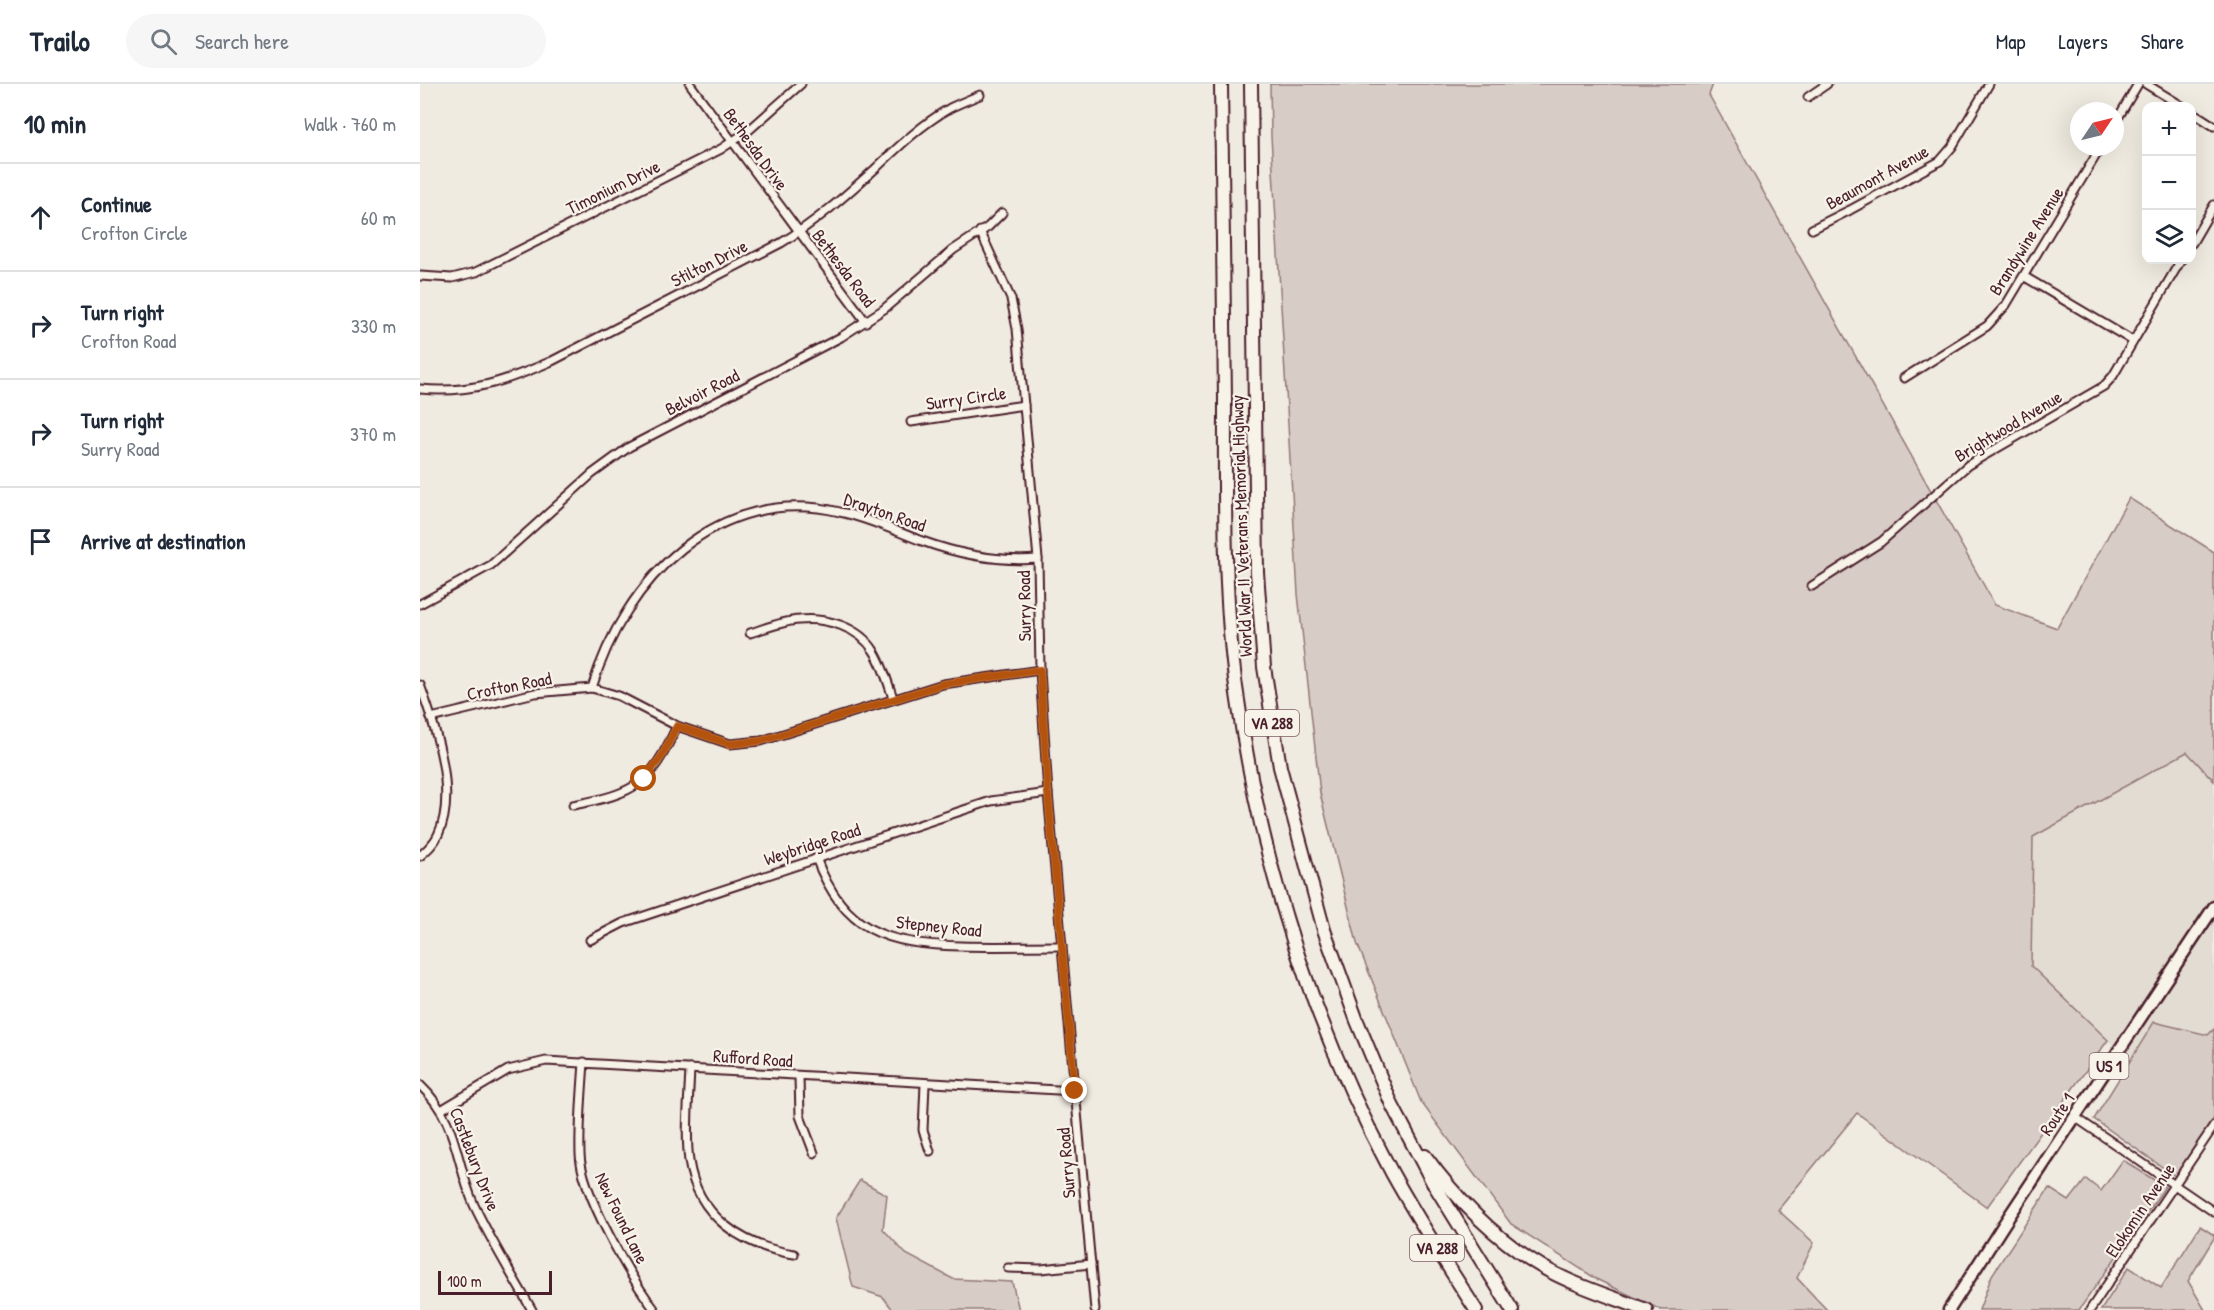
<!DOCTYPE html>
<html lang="en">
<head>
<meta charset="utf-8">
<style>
  body { margin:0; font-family:"Patrick Hand",sans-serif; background:#f6f6f7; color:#1f2937 }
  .controls { position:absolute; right:18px; top:18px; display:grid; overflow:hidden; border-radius:12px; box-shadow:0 6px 24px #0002 }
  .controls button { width:54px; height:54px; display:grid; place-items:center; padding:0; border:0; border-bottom:2px solid #e0e1e3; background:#fff; color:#1f2937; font:30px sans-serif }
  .compass { position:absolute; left:1650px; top:18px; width:54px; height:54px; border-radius:50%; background:#fff; box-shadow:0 6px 24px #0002; rotate:55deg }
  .scale { position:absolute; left:18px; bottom:15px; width:114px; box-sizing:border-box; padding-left:6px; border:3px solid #4a1f2b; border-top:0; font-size:16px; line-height:21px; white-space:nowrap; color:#4a1f2b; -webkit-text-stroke:4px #f7f3e8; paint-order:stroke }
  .stop { position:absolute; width:18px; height:18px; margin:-14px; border:4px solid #b45309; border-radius:50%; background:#fff }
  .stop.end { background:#b45309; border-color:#fff; box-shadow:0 2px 6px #0008 }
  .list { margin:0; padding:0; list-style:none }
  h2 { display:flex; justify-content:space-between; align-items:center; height:78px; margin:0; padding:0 24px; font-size:26px }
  h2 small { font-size:20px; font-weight:400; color:#747a83 }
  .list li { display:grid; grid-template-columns:39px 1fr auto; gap:18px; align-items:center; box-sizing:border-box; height:108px; padding:0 24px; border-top:2px solid #e0e1e3 }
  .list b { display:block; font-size:22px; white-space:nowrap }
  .list p { margin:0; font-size:20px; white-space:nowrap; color:#747a83 }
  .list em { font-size:20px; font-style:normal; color:#747a83 }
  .icon { flex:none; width:33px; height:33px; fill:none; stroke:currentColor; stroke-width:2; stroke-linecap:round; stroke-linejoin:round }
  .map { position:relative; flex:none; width:1794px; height:1226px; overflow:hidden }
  header { display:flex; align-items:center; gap:36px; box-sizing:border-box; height:84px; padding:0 30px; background:#fff; border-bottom:2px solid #e0e1e3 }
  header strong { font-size:28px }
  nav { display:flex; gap:33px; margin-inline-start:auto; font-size:21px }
  .search { width:420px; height:54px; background:#f6f6f7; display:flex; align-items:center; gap:15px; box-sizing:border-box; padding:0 21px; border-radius:33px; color:#747a83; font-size:22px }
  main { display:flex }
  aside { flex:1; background:#fff }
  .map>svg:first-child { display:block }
  .built { fill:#e3dcd2 }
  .green { fill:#d8cdc6; stroke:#917678; stroke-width:1.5 }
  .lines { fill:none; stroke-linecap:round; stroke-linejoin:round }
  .street-casing { stroke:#4a1f2b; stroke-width:11 }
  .primary-casing { stroke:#4a1f2b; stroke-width:15 }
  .highway-casing { stroke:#4a1f2b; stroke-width:16 }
  .street { stroke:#f7f3e8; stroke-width:7 }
  .primary { stroke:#f7f3e8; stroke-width:10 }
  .highway { stroke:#f7f3e8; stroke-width:12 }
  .route { stroke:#b45309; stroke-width:8 }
  .labels { text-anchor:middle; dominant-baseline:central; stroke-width:4.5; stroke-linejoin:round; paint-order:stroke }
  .shield { fill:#f7f3e8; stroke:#7e5f64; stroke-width:1.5 }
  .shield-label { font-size:16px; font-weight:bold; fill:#4a1f2b }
  .street-label { font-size:18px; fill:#4a1f2b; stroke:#f7f3e8 }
</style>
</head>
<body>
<header>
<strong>Trailo</strong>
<div class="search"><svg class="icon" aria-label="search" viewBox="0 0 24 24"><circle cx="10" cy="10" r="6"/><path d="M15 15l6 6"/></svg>Search here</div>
<nav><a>Map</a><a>Layers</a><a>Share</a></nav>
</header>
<main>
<aside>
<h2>10 min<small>Walk · 760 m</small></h2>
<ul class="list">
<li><svg class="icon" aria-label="ahead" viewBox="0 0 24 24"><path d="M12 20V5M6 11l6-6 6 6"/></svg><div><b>Continue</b><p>Crofton Circle</p></div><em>60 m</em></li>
<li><svg class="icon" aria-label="right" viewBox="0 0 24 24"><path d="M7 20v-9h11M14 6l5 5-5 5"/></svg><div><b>Turn right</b><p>Crofton Road</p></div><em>330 m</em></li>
<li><svg class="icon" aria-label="right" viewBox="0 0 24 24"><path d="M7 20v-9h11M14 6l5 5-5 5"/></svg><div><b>Turn right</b><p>Surry Road</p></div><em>370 m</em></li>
<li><svg class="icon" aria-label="arrive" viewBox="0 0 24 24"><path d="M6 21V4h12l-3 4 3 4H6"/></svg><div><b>Arrive at destination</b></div></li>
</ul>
</aside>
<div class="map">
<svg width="1794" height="1226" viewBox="0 0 1794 1226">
  <rect width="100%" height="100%" fill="#f0ebe0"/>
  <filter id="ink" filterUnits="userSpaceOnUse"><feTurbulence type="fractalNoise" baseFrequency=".0167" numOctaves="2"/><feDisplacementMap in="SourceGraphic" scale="12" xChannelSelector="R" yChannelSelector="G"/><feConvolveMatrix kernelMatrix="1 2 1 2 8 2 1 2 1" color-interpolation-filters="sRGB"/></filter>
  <g filter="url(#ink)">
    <path class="built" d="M1767,668L1794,697V945L1788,951L1734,938L1709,977L1611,882L1613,753Z"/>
    <g class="green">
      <path d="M850,0H1293L1289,11L1575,521L1637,544L1709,414L1794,468V697L1767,668L1613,753L1611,882L1688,956L1567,1123L1437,1029L1358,1126L1394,1159L1377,1194L1407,1226H1241L1178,1196L1091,1140L1001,1018L937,859L900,709L878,510L851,52Z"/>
      <path d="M1734,938L1788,951L1794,945V1034L1755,1092L1674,1035Z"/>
      <path d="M1703,1076L1745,1103L1659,1226H1559L1572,1191L1629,1104L1649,1117L1666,1095L1681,1107Z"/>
      <path d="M440,1096L467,1111L463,1145L486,1170L533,1195L592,1198L599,1226H473L463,1213L433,1203L416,1134Z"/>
      <path d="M1780,1142L1794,1151V1154L1768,1197L1785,1226H1681L1709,1183L1741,1204Z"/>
    </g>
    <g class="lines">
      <defs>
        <g id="street">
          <path d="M270,0L446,238"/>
          <path d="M1726,0L1762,22"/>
          <path d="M1388,13L1407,0"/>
          <path d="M1772,28L1794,42"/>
          <path d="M1695,39L1718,0"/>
          <path d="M1392,145L1430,126L1520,77L1532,63L1569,0"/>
          <path d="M560,147L591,215L597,245L618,475L620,586L628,709L675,1226"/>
          <path d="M1772,159L1794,121"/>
          <path d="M0,192L32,194L56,188L301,65L328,47L381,0"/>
          <path d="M1605,193L1713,257"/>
          <path d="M1484,294L1567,242L1586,221L1681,63"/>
          <path d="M0,305C51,310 86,297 132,277L361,159C396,138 425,112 455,85C478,63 502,40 530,24C540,19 550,15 560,11"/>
          <path d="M491,338L604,321"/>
          <path d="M1392,502L1461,458L1548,381L1684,302L1693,292L1761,176"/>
          <path d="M0,520L71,481L172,390L209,363L421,253L464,225L533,166L568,143L582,129"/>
          <path d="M330,549C346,544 363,537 379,536C406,533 439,543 454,567C463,581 468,599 473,614"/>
          <path d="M0,601C15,642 38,710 18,751C14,760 7,766 0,772"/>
          <path d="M172,604C204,496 298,399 420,428C449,434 475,447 502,457C538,470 580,478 618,475"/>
          <path d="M11,634L115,609L172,604L199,612L257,642L310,660L341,657L523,600L620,586"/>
          <path d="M153,721C216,709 230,701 257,642"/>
          <path d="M396,774C424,848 466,860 540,862C574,863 608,862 642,862"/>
          <path d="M170,856L203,839L571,717L628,709"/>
          <path d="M164,978C162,1009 159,1040 160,1070C161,1108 211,1195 235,1226"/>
          <path d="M270,985C269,1015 265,1047 269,1077C277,1132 322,1162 374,1170"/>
          <path d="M379,993L380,1032L394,1069"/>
          <path d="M505,1000L503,1046L510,1067"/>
          <path d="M0,1001C39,1038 34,1075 54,1121C71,1157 92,1191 112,1226"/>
          <path d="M21,1026L88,986L126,977L655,1007"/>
          <path d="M1655,1033L1794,1128"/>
          <path d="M588,1184L621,1185L671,1180"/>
          <path d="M1670,1226L1794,1042"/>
        </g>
        <path id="primary" d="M1529,1226L1584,1140L1794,823"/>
        <g id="highway">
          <path d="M801,0C802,105 804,210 805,314C805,410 803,508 816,603C839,773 891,938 972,1089C998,1136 1027,1181 1056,1226"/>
          <path d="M831,0L837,488L844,583L860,683L904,846L937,937L972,1021L1012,1097L1092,1226"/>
          <path d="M1005,1072C1038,1117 1076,1156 1124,1184C1156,1202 1192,1213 1226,1226"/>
        </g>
      </defs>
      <use href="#street" class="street-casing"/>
      <use href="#primary" class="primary-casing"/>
      <use href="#highway" class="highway-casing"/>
      <use href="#street" class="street"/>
      <use href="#primary" class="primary"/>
      <use href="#highway" class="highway"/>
    </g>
  </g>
  <g class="lines" filter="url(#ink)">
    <path class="route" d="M224,695L242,672L257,642L310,660L341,657L523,600L620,586L628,709L655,1007"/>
  </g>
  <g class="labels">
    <g class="shield">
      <rect x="825" y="626" width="54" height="26" rx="4.5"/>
      <rect x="1669.5" y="969" width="39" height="26" rx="4.5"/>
      <rect x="990" y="1151" width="54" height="26" rx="4.5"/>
    </g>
    <g class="shield-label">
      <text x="852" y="639">VA 288</text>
      <text x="1689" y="982">US 1</text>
      <text x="1017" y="1164">VA 288</text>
    </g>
    <g class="street-label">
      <text transform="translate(336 65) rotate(54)">Bethesda Drive</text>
      <text transform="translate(1457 93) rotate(-29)">Beaumont Avenue</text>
      <text transform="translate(193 103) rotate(-26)">Timonium Drive</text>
      <text transform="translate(1606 157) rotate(-58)">Brandywine Avenue</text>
      <text transform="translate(289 179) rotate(-27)">Stilton Drive</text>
      <text transform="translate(424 184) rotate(53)">Bethesda Road</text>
      <text transform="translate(282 308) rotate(-27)">Belvoir Road</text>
      <text transform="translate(546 314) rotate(-8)">Surry Circle</text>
      <text transform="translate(1588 342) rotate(-31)">Brightwood Avenue</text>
      <text transform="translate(465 428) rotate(19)">Drayton Road</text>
      <text transform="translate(821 442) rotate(-92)">World War II Veterans Memorial Highway</text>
      <text transform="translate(604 522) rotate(-91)">Surry Road</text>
      <text transform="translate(89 602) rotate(-11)">Crofton Road</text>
      <text transform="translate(392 760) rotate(-18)">Weybridge Road</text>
      <text transform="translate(519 842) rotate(6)">Stepney Road</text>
      <text transform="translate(333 974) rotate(4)">Rufford Road</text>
      <text transform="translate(1637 1030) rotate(-56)">Route 1</text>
      <text transform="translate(55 1075) rotate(69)">Castlebury Drive</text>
      <text transform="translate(646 1079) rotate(-95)">Surry Road</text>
      <text transform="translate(1720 1126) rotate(-56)">Elokomin Avenue</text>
      <text transform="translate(202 1134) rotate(64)">New Found Lane</text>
    </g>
  </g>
</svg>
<div class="controls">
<button>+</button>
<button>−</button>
<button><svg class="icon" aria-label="layers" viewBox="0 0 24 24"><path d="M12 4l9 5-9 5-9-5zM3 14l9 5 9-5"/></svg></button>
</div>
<svg class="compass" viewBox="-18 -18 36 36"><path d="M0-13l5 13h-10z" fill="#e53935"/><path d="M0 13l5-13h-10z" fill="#747a83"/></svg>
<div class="scale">100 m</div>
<div class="stop" style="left:224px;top:695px"></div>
<div class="stop end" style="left:655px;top:1007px"></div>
</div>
</main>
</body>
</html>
